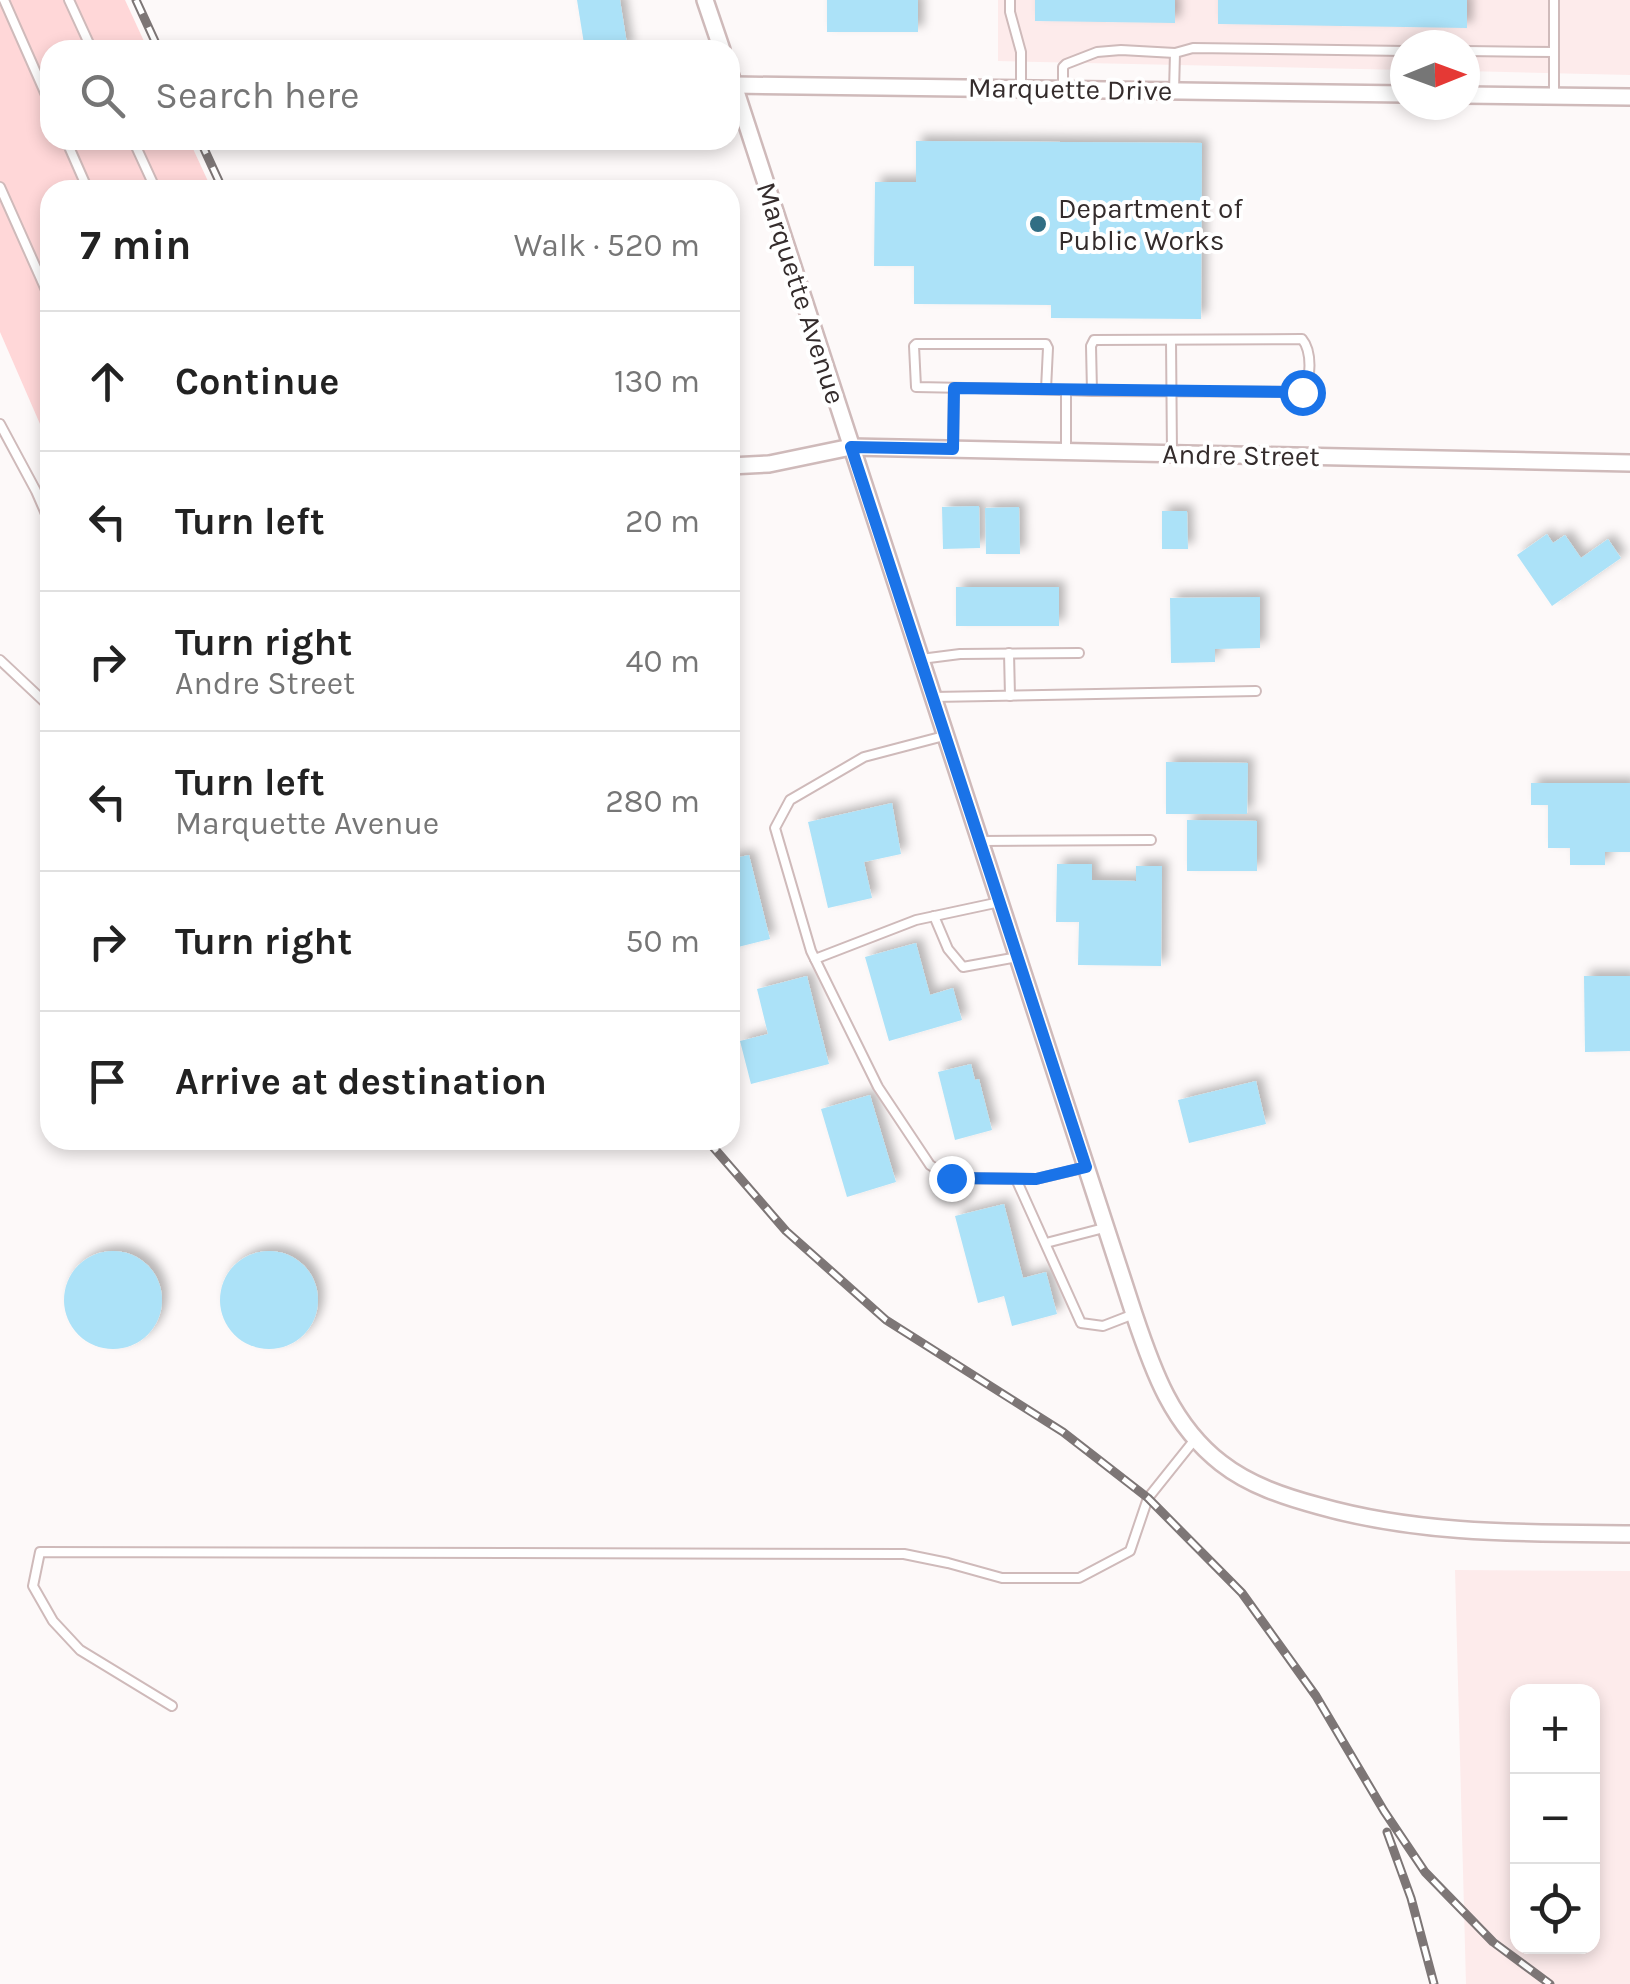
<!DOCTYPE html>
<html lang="en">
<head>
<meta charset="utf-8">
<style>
  body { margin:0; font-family:Karla,sans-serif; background:#f2f2f2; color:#222 }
  .controls { position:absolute; right:30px; bottom:30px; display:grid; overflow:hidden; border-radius:20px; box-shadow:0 5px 15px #0003 }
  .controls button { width:90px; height:90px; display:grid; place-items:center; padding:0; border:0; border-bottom:2px solid #e0e0e0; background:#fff; color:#222; font:50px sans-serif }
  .compass { position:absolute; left:1390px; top:30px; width:90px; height:90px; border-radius:50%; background:#fff; box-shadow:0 5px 15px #0003; rotate:89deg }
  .stop { position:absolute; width:30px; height:30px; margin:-22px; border:8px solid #1a73e8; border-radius:50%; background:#fff }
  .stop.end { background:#1a73e8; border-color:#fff; box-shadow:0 2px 10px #0008 }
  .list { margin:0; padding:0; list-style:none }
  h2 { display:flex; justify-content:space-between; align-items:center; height:130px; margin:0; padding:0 40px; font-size:42px }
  h2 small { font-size:32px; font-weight:400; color:#767676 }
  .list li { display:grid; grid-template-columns:65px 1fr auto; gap:30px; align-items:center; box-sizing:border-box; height:140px; padding:0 40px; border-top:2px solid #e0e0e0 }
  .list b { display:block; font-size:38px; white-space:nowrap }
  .list p { margin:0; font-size:32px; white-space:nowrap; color:#767676 }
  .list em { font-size:32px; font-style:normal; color:#767676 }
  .icon { flex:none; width:55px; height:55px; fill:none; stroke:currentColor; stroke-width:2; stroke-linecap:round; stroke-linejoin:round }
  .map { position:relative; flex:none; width:1630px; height:1984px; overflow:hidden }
  .search { position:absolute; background:#fff; box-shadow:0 5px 15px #0003; left:40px; top:40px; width:700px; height:110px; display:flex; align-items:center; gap:25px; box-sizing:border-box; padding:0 35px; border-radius:30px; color:#767676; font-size:38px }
  .panel { position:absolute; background:#fff; box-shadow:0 5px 15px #0003; left:40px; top:180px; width:700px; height:970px; border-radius:30px }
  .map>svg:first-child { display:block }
  .built { fill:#fdebeb; fill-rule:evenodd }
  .green { fill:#ffd7d8 }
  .building { fill:#ace2f8; filter:url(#shadow) }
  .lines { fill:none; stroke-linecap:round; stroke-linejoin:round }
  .service-casing { stroke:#cfbaba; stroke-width:12 }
  .minor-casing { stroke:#cfbaba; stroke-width:20 }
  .service { stroke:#fff; stroke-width:8 }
  .minor { stroke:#fff; stroke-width:15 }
  .rail-casing { stroke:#7d7676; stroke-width:9 }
  .rail { stroke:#fff; stroke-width:5; stroke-dasharray:15; stroke-linecap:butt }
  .route { stroke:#1a73e8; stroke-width:12 }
  .poi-dot { fill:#316e84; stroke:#fff; stroke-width:4 }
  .labels { text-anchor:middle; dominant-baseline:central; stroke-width:8; stroke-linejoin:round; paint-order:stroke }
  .street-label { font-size:28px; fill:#342c2c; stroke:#fff }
  .poi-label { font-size:28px; fill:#342c2c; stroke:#fff; text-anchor:start }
</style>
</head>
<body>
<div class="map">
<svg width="1630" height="1984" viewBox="0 0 1630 1984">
  <defs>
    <filter id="shadow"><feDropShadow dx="6" dy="-6" stdDeviation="5" flood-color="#0004"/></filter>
  </defs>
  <rect width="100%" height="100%" fill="#fdf9f9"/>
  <g class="built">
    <path d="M998,0H1630V75L1465,71V45H1405V70L998,61Z"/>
    <path d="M1455,1570L1630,1571V1984H1466ZM1518,1692H1592V1946H1518Z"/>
  </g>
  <path class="green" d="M0,0H125L148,50H50V140H189L212,190H50V447L0,332Z"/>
  <g class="building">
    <path d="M577,0H620L628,50H585Z"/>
    <rect x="827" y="0" width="91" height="32"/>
    <path d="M1035,0H1175V23L1035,21Z"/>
    <path d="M1218,0H1467V28L1218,24Z"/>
    <path d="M916,141L1202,143L1201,319L1051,318V305L914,304V266H874L875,182H916Z"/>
    <path d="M979,506L980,548L943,549L942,507Z"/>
    <path d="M1019,507L1020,554H986L985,508Z"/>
    <path d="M1162,511H1187L1188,549H1162Z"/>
    <path d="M1547,534L1553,543L1565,535L1581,558L1608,539L1621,558L1552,606L1517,555Z"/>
    <rect x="956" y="587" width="103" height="39"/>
    <path d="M1260,597V648L1215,649V662L1171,663L1170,598Z"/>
    <path d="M1166,762L1248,763L1247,814H1166Z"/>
    <path d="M1531,783H1630V852H1605V865H1570V848H1548V805H1531Z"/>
    <path d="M892,803L901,854L864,862L872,898L828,908L808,822Z"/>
    <path d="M1187,820L1257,821V871H1187Z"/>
    <path d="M749,855L770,939L730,949V859Z"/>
    <path d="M1057,864H1092V880L1136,881V866H1162L1161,966L1078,965L1079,922H1056Z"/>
    <path d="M916,943L930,995L953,988L962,1020L889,1041L865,957Z"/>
    <path d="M807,976L829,1064L751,1084L740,1041L768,1034L757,989Z"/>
    <path d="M1584,976H1630V1051L1585,1052Z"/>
    <path d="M971,1064L975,1080L979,1079L992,1130L955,1140L938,1072Z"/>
    <path d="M1256,1081L1266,1124L1189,1143L1178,1100Z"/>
    <path d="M870,1095L896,1182L847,1197L821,1109Z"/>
    <path d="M1004,1204L1023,1278L1046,1272L1057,1314L1012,1326L1004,1296L978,1303L955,1216Z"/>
    <circle cx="113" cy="1300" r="49"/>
    <circle cx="269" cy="1300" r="49"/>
  </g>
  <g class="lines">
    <defs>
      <g id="service">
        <path d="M4,0L50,104"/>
        <path d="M69,0L92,50"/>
        <path d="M1010,0V12L1021,52V89"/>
        <path d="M1554,0V95"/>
        <path d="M1465,51L1554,52"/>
        <path d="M1063,89V67L1066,64L1097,52L1121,50L1175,53"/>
        <path d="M1174,91L1175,53L1193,48L1405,51"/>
        <path d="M66,140L88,190"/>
        <path d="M133,140L156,190"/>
        <path d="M0,187L50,299"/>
        <path d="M1171,340L1172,454"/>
        <path d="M1046,389L1048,348L1046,344H916L914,346L916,387L1066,390"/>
        <path d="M0,424L36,491L50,523"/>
        <path d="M953,449L954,388"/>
        <path d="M1066,451V390L1092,391L1302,392C1312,380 1312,351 1302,339L1094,340L1091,346L1092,391"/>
        <path d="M1009,653L1010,696"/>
        <path d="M921,659L960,654L1079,653"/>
        <path d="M0,660L50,707"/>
        <path d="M933,697L1256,691"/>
        <path d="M944,736L864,757L790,800L775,828L811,951L878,1087L930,1165L951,1178L1036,1179L1087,1167"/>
        <path d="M980,841L1151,840"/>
        <path d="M934,916L948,949L963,967L1018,957"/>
        <path d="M815,959L916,920L1000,902"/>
        <path d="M1016,1179L1081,1323L1103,1326L1134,1314"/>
        <path d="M1046,1243L1104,1228"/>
        <path d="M172,1706L80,1650L53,1621L33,1586L40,1552L904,1554L948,1563L1002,1578H1079L1130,1551L1148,1498L1196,1438"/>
      </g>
      <g id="minor">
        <path d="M705,0L722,50"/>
        <path d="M730,73L1134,1314C1153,1371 1172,1425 1221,1463C1249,1485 1285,1497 1319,1506C1421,1535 1525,1533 1630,1534"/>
        <path d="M734,85L1405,94"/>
        <path d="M1465,95L1630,97"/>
        <path d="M730,466L769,464L851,447L1630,463"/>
      </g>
    </defs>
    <use href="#service" class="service-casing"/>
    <use href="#minor" class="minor-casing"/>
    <use href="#service" class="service"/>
    <use href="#minor" class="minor"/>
    <defs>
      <g id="rail">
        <path d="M136,0L159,50"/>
        <path d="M200,140L223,190"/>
        <path d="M707,1140L786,1231L886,1320L1063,1432L1148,1498L1242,1593L1316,1696L1384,1811L1425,1872L1493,1942L1550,1984"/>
        <path d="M1387,1832L1411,1898L1434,1984"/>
      </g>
    </defs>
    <use href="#rail" class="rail-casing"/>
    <use href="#rail" class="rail"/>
  </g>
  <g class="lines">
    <path class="route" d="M951,1178L1036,1179L1086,1167L851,447L953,449L954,388L1302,392"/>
  </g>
  <circle class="poi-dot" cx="1038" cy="224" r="10"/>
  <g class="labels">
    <g class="street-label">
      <text transform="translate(1070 89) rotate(1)">Marquette Drive</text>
      <text transform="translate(801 293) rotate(72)">Marquette Avenue</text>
      <text transform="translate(1241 455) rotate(1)">Andre Street</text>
    </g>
    <g class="poi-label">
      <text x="1058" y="208">Department of<tspan x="1058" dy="32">Public Works</tspan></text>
    </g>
  </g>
</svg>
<div class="controls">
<button>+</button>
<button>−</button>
<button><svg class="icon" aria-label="locate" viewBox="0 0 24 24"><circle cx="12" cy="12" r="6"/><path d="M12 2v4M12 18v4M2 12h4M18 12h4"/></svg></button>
</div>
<svg class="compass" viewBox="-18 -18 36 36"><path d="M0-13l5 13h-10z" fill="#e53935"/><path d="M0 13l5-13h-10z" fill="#767676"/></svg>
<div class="stop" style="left:1302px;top:392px"></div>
<div class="stop end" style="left:951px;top:1178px"></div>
<div class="search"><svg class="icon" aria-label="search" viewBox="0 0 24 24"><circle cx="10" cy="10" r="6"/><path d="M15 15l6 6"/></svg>Search here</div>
<section class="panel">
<h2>7 min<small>Walk · 520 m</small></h2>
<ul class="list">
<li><svg class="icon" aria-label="ahead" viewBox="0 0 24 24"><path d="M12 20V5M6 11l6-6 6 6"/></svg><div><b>Continue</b></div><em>130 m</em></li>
<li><svg class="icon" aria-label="left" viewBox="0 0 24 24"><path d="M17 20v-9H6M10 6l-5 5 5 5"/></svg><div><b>Turn left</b></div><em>20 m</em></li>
<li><svg class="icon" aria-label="right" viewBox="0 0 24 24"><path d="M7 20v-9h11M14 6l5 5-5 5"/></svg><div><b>Turn right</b><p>Andre Street</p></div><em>40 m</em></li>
<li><svg class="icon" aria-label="left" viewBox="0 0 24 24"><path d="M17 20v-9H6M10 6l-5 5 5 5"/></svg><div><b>Turn left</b><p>Marquette Avenue</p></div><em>280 m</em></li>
<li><svg class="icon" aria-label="right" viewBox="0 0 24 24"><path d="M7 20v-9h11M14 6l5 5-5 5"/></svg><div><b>Turn right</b></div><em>50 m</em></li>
<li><svg class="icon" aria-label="arrive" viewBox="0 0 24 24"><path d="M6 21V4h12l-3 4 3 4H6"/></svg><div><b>Arrive at destination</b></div></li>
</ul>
</section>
</div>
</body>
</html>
